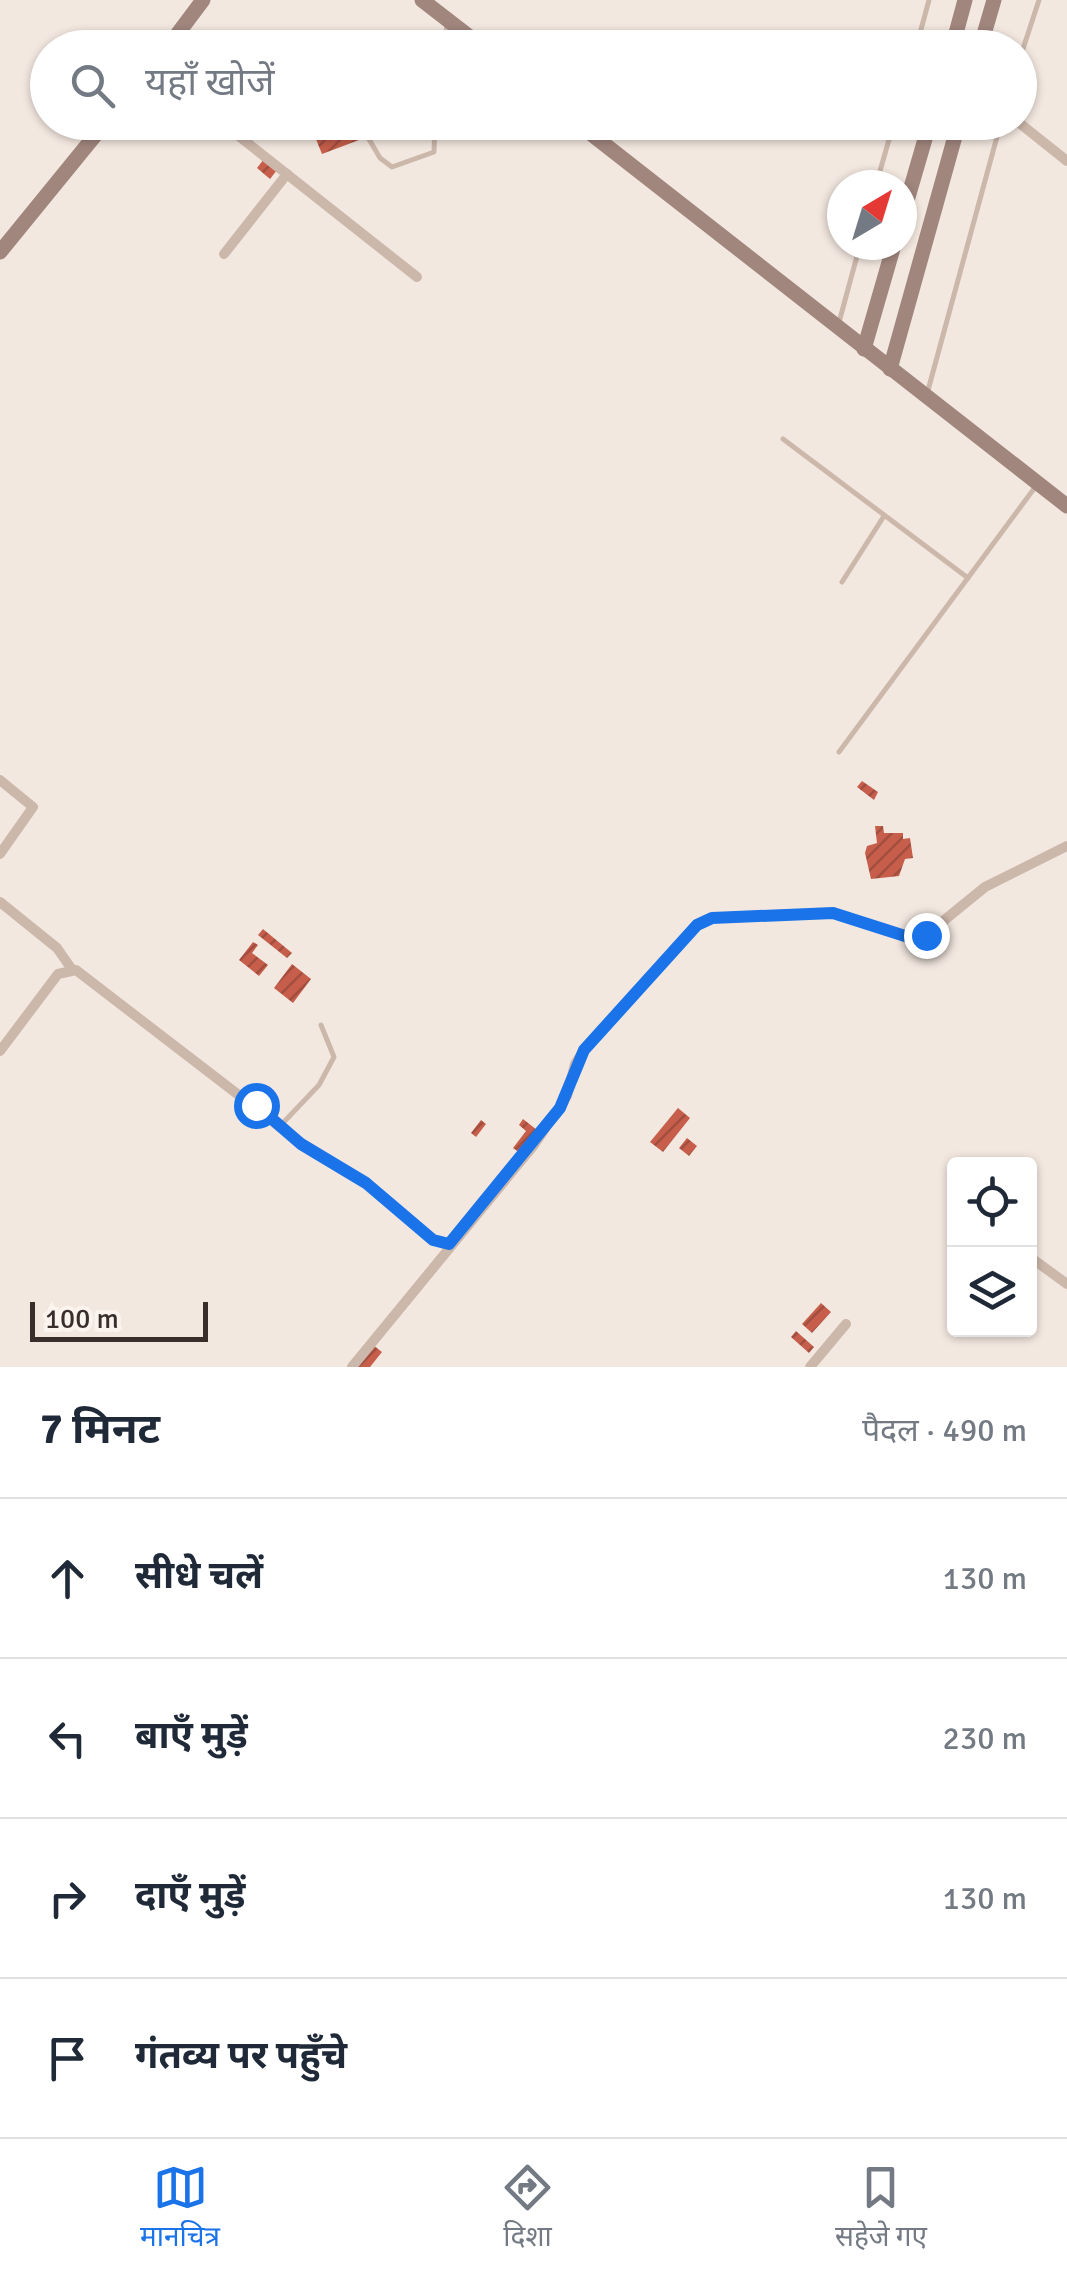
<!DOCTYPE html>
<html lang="hi">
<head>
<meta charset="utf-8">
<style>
  body { margin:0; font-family:Signika,"Noto Sans Devanagari",sans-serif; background:#f2f2f3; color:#1f2937 }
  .controls { position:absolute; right:30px; bottom:30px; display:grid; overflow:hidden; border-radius:10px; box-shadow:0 2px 8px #0004 }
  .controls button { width:90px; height:90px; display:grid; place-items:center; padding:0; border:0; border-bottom:2px solid #e0e1e3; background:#fff; color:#1f2937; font:50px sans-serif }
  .compass { position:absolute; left:827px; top:170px; width:90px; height:90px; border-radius:50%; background:#fff; box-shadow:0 2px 8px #0004; rotate:38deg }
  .scale { position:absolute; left:30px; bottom:25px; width:178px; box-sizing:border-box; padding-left:10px; border:5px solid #3a2e2b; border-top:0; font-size:28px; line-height:35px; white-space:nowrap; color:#3a2e2b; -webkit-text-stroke:8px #fbf3ed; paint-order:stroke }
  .stop { position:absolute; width:30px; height:30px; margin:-22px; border:8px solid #1a73e8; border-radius:50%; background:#fff }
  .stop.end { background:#1a73e8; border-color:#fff; box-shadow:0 2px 10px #0008 }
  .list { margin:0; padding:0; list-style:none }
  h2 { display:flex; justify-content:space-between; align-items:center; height:130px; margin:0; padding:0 40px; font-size:42px }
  h2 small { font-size:32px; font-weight:400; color:#747a83 }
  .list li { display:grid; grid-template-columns:65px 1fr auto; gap:30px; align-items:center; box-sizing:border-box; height:160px; padding:0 40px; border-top:2px solid #e0e1e3 }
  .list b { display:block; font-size:38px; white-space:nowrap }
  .list em { font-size:32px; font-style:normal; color:#747a83 }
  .icon { flex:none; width:55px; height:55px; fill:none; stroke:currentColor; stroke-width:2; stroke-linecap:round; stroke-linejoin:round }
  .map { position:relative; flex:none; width:1067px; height:1367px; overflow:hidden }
  .search { position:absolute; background:#fff; box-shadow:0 2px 8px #0004; left:30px; right:30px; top:30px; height:110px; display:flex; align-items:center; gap:25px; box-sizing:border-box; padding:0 35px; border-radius:55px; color:#747a83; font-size:38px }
  .sheet { height:770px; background:#fff }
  nav { display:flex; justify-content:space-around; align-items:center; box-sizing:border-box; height:140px; border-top:2px solid #e0e1e3; background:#fff; font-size:28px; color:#747a83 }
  nav a { display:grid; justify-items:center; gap:5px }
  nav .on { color:#1a73e8 }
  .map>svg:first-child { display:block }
  .building { fill:url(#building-hatch) }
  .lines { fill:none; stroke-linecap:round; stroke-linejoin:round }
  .lane { stroke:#ccb7ab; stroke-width:5 }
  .street { stroke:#ccb7ab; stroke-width:10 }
  .secondary { stroke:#a0867d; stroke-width:15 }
  .route { stroke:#1a73e8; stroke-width:12 }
</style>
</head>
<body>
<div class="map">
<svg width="1067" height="1367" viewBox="0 0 1067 1367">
  <defs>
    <pattern id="building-hatch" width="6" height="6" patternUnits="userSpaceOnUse" patternTransform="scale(2.5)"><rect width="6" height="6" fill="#c65e4b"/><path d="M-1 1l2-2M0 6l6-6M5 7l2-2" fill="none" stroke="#a24e3f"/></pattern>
  </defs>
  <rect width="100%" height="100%" fill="#f3e8e0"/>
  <g class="building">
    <path d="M309,122H352L359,140L322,154Z"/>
    <path d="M264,159L277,170L270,179L257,168Z"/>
    <path d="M862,781L878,792L874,800L857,787Z"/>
    <path d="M875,826H883L884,833H903V839L910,838L913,858L905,859L899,876L871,879L865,853L867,846L877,843Z"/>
    <path d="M263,929L292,953L287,958L258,935Z"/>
    <path d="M253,942L258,945L252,953L268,965L259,976L239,960Z"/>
    <path d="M292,964L311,979L293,1003L274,988Z"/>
    <path d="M678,1108L690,1118L663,1152L650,1142Z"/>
    <path d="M523,1119L537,1130L520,1153L513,1148L526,1131L519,1125Z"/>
    <path d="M481,1120L486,1124L476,1137L471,1133Z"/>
    <path d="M687,1138L697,1146L689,1156L679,1148Z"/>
    <path d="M821,1303L831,1312L812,1333L802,1324Z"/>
    <path d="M796,1331L814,1347L809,1353L791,1337Z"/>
    <path d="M373,1345L382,1352L370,1367H356Z"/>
  </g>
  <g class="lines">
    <g class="lane">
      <path d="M355,48L385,34L399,48"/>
      <path d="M442,48L448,22"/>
      <path d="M916,48L929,0"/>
      <path d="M1020,58L1039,0"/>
      <path d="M359,122L380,158L392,167L434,152L435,122"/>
      <path d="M876,185L894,122"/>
      <path d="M838,326L860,245"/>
      <path d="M927,394L1001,122"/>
      <path d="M783,439L968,578"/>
      <path d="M842,582L884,516"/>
      <path d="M839,752L1036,486"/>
      <path d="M281,1125L319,1085L334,1057L321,1025"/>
    </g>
    <g class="street">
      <path d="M221,122L417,277"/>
      <path d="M1018,122L1067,161"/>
      <path d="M224,254L287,174"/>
      <path d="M0,780L33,807L0,854"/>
      <path d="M0,902L57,948L71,968"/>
      <path d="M0,1051L58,974L76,970L301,1143L366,1183L433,1240L449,1244"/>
      <path d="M1030,1257L1067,1284"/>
      <path d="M352,1367L534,1145L567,1096L575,1064L584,1050L697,925L712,918L833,913L905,936L926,935L985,887L1067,846"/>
      <path d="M810,1367L846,1324"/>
    </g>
    <g class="secondary">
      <path d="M422,0L484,48"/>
      <path d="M167,48L203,0"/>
      <path d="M952,48L965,0"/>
      <path d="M980,48L994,0"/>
      <path d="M576,122L1067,506"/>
      <path d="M902,218L930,122"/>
      <path d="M0,252L106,122"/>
      <path d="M864,349L894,245"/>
      <path d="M890,369L959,122"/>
    </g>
  </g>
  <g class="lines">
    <path class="route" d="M256,1105L301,1144L366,1183L433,1240L449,1244L560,1108L584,1050L697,925L712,918L833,913L905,936L926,935"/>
  </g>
</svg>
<div class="controls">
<button><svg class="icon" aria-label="locate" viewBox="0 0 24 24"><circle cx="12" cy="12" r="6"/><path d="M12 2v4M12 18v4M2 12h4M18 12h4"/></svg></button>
<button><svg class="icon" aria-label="layers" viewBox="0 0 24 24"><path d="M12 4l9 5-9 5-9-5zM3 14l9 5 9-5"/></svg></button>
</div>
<svg class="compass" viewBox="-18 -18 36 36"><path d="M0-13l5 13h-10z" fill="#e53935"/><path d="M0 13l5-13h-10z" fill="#747a83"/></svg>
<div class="scale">100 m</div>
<div class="stop" style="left:256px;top:1105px"></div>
<div class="stop end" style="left:926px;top:935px"></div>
<div class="search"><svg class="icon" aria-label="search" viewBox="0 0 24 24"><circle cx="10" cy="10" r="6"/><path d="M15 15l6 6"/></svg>यहाँ खोजें</div>
</div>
<section class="sheet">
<h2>7 मिनट<small>पैदल · 490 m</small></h2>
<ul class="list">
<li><svg class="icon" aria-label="ahead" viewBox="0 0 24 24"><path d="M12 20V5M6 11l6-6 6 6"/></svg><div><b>सीधे चलें</b></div><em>130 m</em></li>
<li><svg class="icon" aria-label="left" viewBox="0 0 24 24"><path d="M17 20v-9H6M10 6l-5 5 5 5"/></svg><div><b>बाएँ मुड़ें</b></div><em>230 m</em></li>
<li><svg class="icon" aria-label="right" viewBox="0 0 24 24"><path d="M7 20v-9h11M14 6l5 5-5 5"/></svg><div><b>दाएँ मुड़ें</b></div><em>130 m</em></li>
<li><svg class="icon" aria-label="arrive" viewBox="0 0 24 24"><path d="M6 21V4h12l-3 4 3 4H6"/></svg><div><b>गंतव्य पर पहुँचे</b></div></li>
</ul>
</section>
<nav>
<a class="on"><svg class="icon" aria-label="map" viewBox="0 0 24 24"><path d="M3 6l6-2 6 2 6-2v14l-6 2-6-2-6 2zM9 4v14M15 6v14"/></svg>मानचित्र</a>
<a><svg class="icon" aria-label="directions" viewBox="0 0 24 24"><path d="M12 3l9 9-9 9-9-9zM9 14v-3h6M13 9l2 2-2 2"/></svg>दिशा</a>
<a><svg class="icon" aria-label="saved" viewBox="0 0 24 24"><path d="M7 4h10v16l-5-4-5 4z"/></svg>सहेजे गए</a>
</nav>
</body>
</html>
